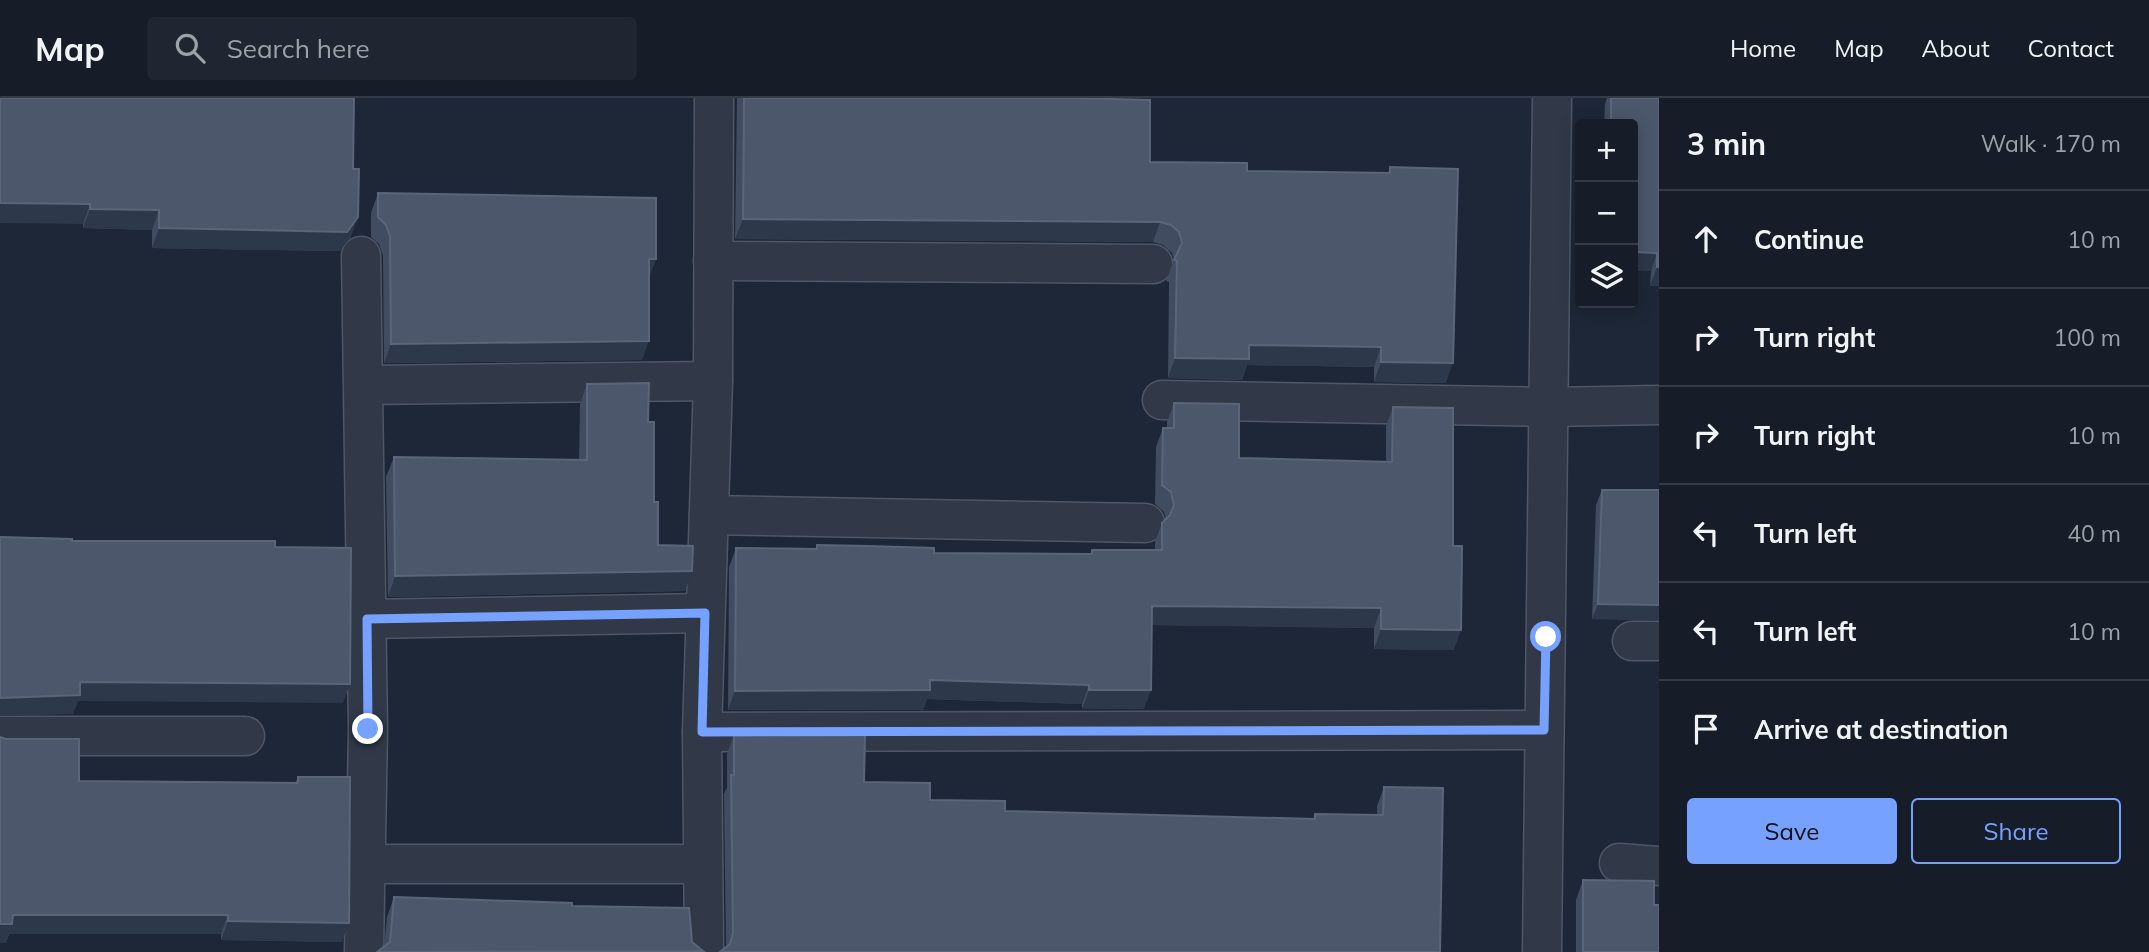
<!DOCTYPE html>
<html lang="en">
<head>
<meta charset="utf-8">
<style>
  body { margin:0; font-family:Mulish,sans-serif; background:#1f2631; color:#f1f3f6 }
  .controls { position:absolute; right:21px; top:21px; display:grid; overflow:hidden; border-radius:7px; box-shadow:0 4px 18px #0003 }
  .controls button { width:63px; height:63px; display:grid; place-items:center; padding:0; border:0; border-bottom:2px solid #353b46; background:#161d29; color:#f1f3f6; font:35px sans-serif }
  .stop { position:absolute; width:21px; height:21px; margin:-16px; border:5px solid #76a1ff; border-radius:50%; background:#fff }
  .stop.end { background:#76a1ff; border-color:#fff; box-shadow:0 2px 7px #0008 }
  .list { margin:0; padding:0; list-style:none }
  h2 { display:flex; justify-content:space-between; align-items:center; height:91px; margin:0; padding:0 28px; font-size:30px }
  h2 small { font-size:23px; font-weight:400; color:#9ea2a8 }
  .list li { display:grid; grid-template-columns:46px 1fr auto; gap:21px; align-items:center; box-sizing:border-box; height:98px; padding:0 28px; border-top:2px solid #353b46 }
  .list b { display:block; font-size:26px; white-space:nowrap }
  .list em { font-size:23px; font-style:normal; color:#9ea2a8 }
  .actions { display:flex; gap:14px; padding:21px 28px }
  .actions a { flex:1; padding:16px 0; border:2px solid #76a1ff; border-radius:7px; text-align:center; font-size:24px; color:#76a1ff }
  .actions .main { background:#76a1ff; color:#111 }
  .icon { flex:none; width:38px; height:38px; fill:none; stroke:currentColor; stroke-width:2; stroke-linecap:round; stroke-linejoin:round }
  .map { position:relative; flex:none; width:1659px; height:854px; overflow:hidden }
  header { display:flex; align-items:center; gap:42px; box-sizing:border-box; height:98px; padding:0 35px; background:#161d29; border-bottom:2px solid #353b46 }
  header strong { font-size:33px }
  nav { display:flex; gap:38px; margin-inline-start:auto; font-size:24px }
  .search { width:490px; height:63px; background:#1f2631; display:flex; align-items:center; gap:18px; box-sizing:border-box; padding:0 24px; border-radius:7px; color:#9ea2a8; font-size:26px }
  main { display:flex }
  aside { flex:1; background:#161d29 }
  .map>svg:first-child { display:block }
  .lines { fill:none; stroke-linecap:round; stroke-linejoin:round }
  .minor-casing { stroke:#4f5666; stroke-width:41 }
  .minor { stroke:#313948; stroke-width:38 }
  .wall { fill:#414c60 }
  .shaded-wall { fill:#2e384b }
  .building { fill:#4c576b; stroke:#5b6579; stroke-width:2 }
  .route { stroke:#76a1ff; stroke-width:9 }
</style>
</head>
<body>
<header>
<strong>Map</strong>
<div class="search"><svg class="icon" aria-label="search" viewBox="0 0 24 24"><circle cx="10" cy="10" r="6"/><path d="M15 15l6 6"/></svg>Search here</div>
<nav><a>Home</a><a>Map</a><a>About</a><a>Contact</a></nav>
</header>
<main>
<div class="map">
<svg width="1659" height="854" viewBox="0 0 1659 854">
  <rect width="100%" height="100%" fill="#1d2737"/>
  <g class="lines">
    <defs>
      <g id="minor">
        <path d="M361,158L368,631L364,854"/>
        <path d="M713,163L1153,166"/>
        <path d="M365,287L713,283"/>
        <path d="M1162,302L1549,309L1659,307"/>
        <path d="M709,417L1145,425"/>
        <path d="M367,521L705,515"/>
        <path d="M1632,543H1659"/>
        <path d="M702,634L1544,632"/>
        <path d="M0,638H245"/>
        <path d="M1619,765L1659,768"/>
        <path d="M364,766H703"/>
        <path d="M704,854L702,634L713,283L714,0"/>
        <path d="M1542,854L1552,0"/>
      </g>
    </defs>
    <use href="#minor" class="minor-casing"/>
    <use href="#minor" class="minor"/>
  </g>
  <g class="wall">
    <path d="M0,0L351,139L340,153L152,150V132L83,130V126Z"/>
    <path d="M737,0H1073L1150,64L1247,73L1388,75L1390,69L1446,285L1374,284V269L1247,267L1242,282L1168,280L1169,184L1166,183L1174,162L1172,155L1163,147L1153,144L735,141Z"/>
    <path d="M1607,0H1659V188H1650L1651,173H1633V26H1604L1605,6Z"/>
    <path d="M378,95L656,161L649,178L642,262L384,265L383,158L379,146L371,139V115Z"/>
    <path d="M587,286L648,324L654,404L658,447L685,493L388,499L386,379L394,359L579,362L580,306Z"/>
    <path d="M1174,305L1239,360L1386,364V328L1393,309L1453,448L1454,552L1374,551V530L1152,527L1144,611H1082V606L927,601L923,612H728L729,469L736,450L815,451L817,447L934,455L1091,456L1092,452H1155V444L1162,425L1166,422L1164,414L1155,406L1156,349L1163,330H1167V324Z"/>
    <path d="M1602,392H1659V522L1592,521L1596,407Z"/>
    <path d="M734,637L864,684L930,702L1005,713L1313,721L1315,716L1377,717V708L1384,689L1440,854L726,849L724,696L727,689V656Z"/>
    <path d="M0,639L79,683L295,685L298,679L342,844L221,842V836H9L6,845H0Z"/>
    <path d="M1583,782L1654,807L1659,854H1576V802Z"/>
    <path d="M394,799L572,808L692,844L703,853L377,854L384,849L387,819Z"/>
  </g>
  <g class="shaded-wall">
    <path d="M0,105L90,106L83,126L0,125Z"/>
    <path d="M90,111L159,112L152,132L83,130Z"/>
    <path d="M358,119L351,139L340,153L152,150L159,130Z"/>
    <path d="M743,121L1160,124L1153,144L735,141Z"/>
    <path d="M1633,154L1657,155L1651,173H1633Z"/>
    <path d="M649,161H656L649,180Z"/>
    <path d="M1657,169H1659V188H1650Z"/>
    <path d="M649,243L642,262L384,265L391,246Z"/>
    <path d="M1249,247L1381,249L1374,269L1247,267L1242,282L1168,280L1175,260Z"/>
    <path d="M1381,264L1453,265L1446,285L1374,284Z"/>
    <path d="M692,473L685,493L388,499L395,478Z"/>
    <path d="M1598,506L1659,507V522L1592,521Z"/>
    <path d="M1152,508L1381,510L1374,530L1145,527Z"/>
    <path d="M1381,531L1461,532L1454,552L1374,551Z"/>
    <path d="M930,582L1089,587L1082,606L927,601L923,612H728L735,593Z"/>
    <path d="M80,584L350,586L343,605L78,603L73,616L0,618V600Z"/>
    <path d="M1089,592H1151L1144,611H1082Z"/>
    <path d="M13,817H228L221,836H9L6,845H0V826Z"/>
    <path d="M228,823L349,825L342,844L221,842Z"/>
    <path d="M646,853H703L646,854Z"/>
  </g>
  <g class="building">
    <path d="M0,0H354L353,71H359L358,119L347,134L159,130V112L90,111V106L0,105Z"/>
    <path d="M744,0H1073L1150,2V64L1247,65V73L1390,75V69L1458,71L1453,265L1381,264V249L1249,247V261L1175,260L1177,163L1174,162L1182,145L1179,134L1171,127L1160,124L743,121Z"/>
    <path d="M1611,0H1659V169H1657V155L1633,154V26H1611Z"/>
    <path d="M378,95L656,100V161H649V243L391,246L390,138L386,127L378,119Z"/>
    <path d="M649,285L648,324H654V404H658V447L693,448L692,473L395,478L394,359L587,362V286Z"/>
    <path d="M1174,305L1239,306V360L1392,364L1393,309L1453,310V448H1462L1461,532L1381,531V510L1152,508L1151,592H1089V587L930,582V592L735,593L736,450L817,451V447L868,448L934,450V455L1092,456V452H1162V425L1170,417L1174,407L1171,394L1162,387L1163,330H1174Z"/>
    <path d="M1602,392H1659V507L1598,506Z"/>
    <path d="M0,439L72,441V443H275V449L351,450L350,586L80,584V597L0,600Z"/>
    <path d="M865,636L864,684L930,685V702L1005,703V713L1315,721V716L1383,717L1384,689L1443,690L1440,854H720L730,846L733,835L731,677H734V637Z"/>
    <path d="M0,639L6,641H79V683L298,685V679H350L349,825L228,823V817H13L12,826H0Z"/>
    <path d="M1583,782L1654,783V807H1659V854H1583Z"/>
    <path d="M394,799L572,805V808L689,810L692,844L703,853L377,854L390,844Z"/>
  </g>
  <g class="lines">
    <path class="route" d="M368,631L367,521L705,515L702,634L1544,632L1546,539"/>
  </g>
</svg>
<div class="controls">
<button>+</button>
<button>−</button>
<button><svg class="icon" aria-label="layers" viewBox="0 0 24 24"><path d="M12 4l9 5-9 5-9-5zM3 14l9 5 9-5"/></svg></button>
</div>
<div class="stop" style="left:1546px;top:539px"></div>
<div class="stop end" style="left:368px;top:631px"></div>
</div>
<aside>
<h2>3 min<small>Walk · 170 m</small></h2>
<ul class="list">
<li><svg class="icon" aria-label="ahead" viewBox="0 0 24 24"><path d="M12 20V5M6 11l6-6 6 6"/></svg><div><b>Continue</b></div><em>10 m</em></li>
<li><svg class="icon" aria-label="right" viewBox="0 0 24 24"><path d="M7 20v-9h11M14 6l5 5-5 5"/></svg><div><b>Turn right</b></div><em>100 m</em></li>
<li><svg class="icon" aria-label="right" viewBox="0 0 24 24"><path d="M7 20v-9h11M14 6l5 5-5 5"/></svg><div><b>Turn right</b></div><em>10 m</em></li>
<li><svg class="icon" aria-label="left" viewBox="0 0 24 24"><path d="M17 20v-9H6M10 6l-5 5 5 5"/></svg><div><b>Turn left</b></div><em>40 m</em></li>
<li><svg class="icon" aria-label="left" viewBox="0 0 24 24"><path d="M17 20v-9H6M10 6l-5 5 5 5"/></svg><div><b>Turn left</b></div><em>10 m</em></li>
<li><svg class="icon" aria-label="arrive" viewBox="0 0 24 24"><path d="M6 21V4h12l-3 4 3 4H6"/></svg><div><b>Arrive at destination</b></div></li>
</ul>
<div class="actions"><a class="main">Save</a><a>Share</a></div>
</aside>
</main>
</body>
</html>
